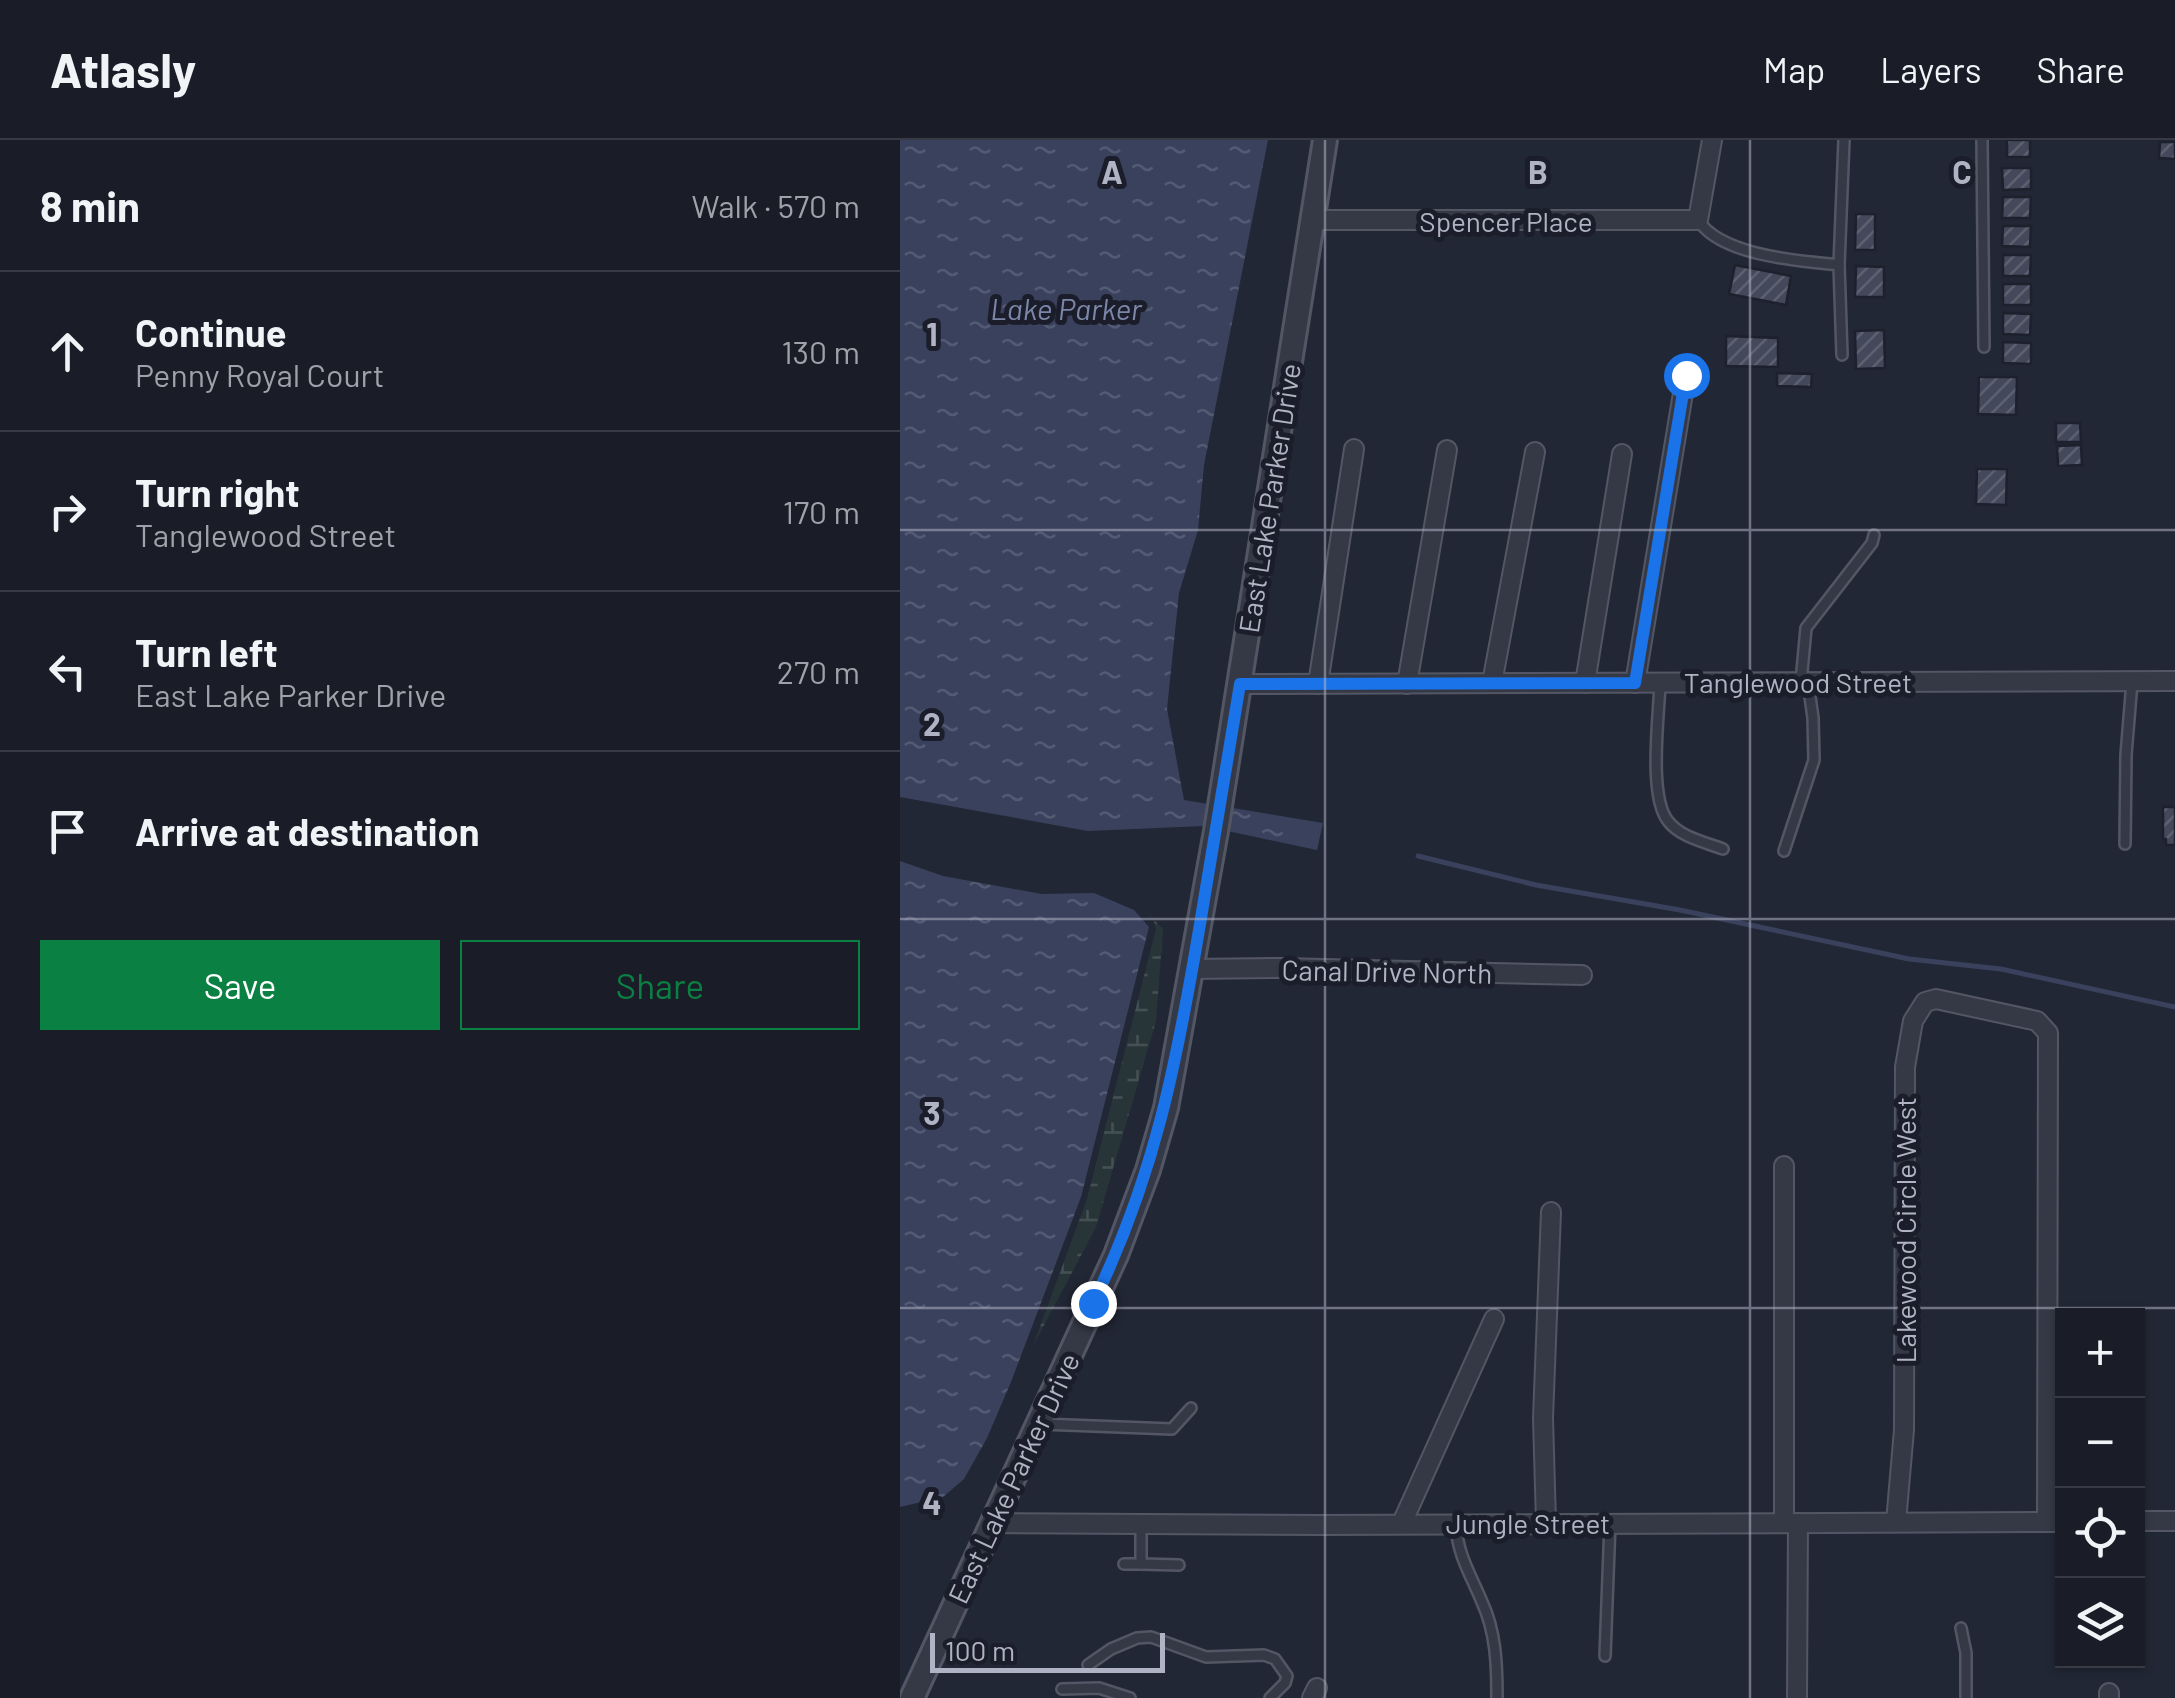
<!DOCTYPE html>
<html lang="en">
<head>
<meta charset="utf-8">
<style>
  body { margin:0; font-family:Barlow,sans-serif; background:#232630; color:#f1f3f6 }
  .controls { position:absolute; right:30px; bottom:30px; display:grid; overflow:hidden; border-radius:0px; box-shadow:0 2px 8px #0004 }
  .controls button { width:90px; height:90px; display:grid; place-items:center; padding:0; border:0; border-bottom:2px solid #383b45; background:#1a1d28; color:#f1f3f6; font:50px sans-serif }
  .scale { position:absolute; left:30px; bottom:25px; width:235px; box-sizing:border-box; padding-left:10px; border:5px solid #b0b3c3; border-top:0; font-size:28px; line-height:35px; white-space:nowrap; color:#b0b3c3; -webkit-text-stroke:8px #1b1e2a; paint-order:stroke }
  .stop { position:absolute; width:30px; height:30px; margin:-22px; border:8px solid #1a73e8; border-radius:50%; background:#fff }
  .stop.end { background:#1a73e8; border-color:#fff; box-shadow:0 2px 10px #0008 }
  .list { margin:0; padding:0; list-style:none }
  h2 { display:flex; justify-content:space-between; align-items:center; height:130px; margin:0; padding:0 40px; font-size:42px }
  h2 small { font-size:32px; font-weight:400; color:#9fa2a8 }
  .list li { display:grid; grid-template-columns:65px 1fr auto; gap:30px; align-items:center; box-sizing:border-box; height:160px; padding:0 40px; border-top:2px solid #383b45 }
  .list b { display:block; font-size:38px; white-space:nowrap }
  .list p { margin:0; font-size:32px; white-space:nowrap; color:#9fa2a8 }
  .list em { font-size:32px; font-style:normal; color:#9fa2a8 }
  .actions { display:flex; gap:20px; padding:30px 40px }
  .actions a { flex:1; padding:22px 0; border:2px solid #0b8043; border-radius:0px; text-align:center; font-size:35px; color:#0b8043 }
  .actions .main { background:#0b8043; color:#fff }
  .icon { flex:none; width:55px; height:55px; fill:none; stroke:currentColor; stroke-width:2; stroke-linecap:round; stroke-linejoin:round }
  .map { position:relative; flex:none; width:1275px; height:1558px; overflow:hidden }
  header { display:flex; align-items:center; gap:60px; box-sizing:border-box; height:140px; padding:0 50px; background:#1a1d28; border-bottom:2px solid #383b45 }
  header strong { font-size:48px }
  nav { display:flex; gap:55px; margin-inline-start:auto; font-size:35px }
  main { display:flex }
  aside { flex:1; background:#1a1d28 }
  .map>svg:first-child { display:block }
  .wetland { fill:url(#wetland-marsh) }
  .water { fill:url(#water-ripples) }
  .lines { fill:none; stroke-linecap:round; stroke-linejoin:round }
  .stream { stroke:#39415d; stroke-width:5 }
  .building { fill:url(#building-hatch); stroke:#1d202d; stroke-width:2.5 }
  .service-casing { stroke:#535664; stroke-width:14 }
  .minor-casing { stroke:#535664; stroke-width:22 }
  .tertiary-casing { stroke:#535664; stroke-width:28 }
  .service { stroke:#353946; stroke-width:9 }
  .minor { stroke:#353946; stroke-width:18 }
  .tertiary { stroke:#353946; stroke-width:22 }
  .route { stroke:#1a73e8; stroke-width:12 }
  .grid { fill:none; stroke:#b0b3c3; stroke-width:2.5; stroke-opacity:0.55 }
  .labels { text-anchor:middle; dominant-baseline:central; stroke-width:10; stroke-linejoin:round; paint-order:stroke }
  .street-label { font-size:28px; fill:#b0b3c3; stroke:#1b1e2a }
  .water-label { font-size:30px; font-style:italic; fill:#7b86a9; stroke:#1b1e2a }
  .grid-label { font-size:32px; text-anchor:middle; font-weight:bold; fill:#b0b3c3; stroke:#1b1e2a; stroke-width:10; stroke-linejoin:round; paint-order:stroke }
</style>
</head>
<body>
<header>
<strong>Atlasly</strong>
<nav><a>Map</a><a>Layers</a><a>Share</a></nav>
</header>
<main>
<aside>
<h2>8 min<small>Walk · 570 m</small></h2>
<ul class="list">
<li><svg class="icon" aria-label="ahead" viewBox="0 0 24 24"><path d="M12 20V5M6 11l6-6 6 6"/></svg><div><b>Continue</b><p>Penny Royal Court</p></div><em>130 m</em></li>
<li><svg class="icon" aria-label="right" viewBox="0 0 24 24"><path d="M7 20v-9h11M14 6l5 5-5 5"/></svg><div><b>Turn right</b><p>Tanglewood Street</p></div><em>170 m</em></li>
<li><svg class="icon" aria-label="left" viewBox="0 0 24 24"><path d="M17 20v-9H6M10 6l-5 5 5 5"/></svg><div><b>Turn left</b><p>East Lake Parker Drive</p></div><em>270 m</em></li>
<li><svg class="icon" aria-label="arrive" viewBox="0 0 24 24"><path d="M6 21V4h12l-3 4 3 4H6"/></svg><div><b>Arrive at destination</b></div></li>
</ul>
<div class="actions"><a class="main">Save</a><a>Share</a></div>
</aside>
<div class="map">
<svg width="1275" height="1558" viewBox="0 0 1275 1558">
  <defs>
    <pattern id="wetland-marsh" width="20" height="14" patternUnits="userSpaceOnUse" patternTransform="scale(2.5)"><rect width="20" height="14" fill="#273539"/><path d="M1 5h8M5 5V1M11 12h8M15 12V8" fill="none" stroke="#445054"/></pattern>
    <pattern id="water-ripples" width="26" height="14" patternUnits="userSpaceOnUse" patternTransform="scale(2.5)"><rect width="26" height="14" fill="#39415d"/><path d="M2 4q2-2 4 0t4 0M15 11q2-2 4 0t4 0" fill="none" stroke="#535a73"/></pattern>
    <pattern id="building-hatch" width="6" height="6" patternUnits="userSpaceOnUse" patternTransform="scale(2.5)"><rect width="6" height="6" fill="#43495a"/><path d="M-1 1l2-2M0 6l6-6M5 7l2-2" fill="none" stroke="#5c6170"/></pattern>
  </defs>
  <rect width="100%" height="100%" fill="#222735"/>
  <path class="wetland" d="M243,769L263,789L256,881L196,1087L133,1206L187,1059L256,789L254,781Z"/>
  <g class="water">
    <path d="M0,0H368L304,325L298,390L279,453L267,569L284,660L423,683L417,710L304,686L188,691L0,657Z"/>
    <path d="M0,721L43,736L142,754L194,753L234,770L249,787L181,1057L111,1242L87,1298L64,1339L43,1357L0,1367Z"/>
  </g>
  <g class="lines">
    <path class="stream" d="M518,716L636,745L780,770L1009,819L1101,829L1275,867"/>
  </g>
  <g class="building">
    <rect x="1107" y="0" width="23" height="17"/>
    <path d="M1260,2H1275V19L1259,18Z"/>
    <path d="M1102,28H1131V49L1103,50Z"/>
    <path d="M1103,57H1131L1130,78H1102Z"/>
    <path d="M956,74H975V110H955Z"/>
    <path d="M1103,86H1131L1130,107L1102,106Z"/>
    <path d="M1103,115H1131L1130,136H1103Z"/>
    <path d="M835,125L891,136L886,165L829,154Z"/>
    <path d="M956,126L984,127V157H955Z"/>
    <rect x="1103" y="144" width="28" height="21"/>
    <path d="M1103,173L1131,174L1130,195L1103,194Z"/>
    <path d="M984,190L985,228L956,229L955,191Z"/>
    <path d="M826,196L878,198V227L826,226Z"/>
    <path d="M1103,202L1131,203V224L1103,223Z"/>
    <path d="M877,233L912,234L911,247L877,246Z"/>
    <path d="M1079,237H1117L1116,275L1078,274Z"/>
    <path d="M1156,283H1180L1181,302H1156Z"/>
    <path d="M1181,305L1182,325L1158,326L1157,306Z"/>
    <path d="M1077,329H1107L1106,365L1076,364Z"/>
    <path d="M1263,667H1275V705H1266V699H1263Z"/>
  </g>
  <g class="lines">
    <defs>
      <g id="service">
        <path d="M1082,0L1084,207"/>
        <path d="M798,80C821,116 900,121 939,125L942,215"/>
        <path d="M939,125L944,0"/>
        <path d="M901,542L906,488L972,403L974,395"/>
        <path d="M760,543C759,575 748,656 768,681C780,697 804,702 823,709"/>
        <path d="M1225,704L1226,615L1232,542"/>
        <path d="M884,711L914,620L913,578L908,542"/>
        <path d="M141,1284L272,1289L291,1268"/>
        <path d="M241,1384V1424L279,1425"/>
        <path d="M556,1386C558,1416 571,1435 582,1462C596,1492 597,1525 597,1557"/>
        <path d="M224,1424H241"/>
        <path d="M1061,1488L1066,1513V1558"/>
        <path d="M705,1516L710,1383"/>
        <path d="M188,1525L211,1509L237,1498L251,1497L306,1517L364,1515L375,1519L387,1536L385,1543L370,1558"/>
        <path d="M162,1549L199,1548L230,1558"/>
      </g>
      <g id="minor">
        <path d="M414,80H798L812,0"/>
        <path d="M592,543L635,312"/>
        <path d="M685,543L722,314"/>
        <path d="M735,543L786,235"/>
        <path d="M340,544L1275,541"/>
        <path d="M418,544L454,309"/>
        <path d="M507,544L547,310"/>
        <path d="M292,829L381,828L682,835"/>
        <path d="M884,1026V1383"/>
        <path d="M1238,1381H1275"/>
        <path d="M996,1382L1004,1290L1005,927L1013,881L1025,862L1036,859L1137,881L1148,893L1147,1382"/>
        <path d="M93,1383L419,1385L1162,1382"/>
        <path d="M502,1383L594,1179"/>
        <path d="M646,1383L643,1278L651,1072"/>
        <path d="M1209,1553V1558"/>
        <path d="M412,1558L417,1548"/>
        <path d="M897,1558L898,1383"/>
      </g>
      <path id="tertiary" d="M12,1558L216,1115L248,1030L266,968L316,691L425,0"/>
    </defs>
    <use href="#service" class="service-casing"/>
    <use href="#minor" class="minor-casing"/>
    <use href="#tertiary" class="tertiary-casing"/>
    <use href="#service" class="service"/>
    <use href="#minor" class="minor"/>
    <use href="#tertiary" class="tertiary"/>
  </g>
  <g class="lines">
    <path class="route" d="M193,1163C255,1036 277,921 300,784C314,704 327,624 340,544L735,543L786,235"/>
  </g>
  <path class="grid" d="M425,0V1558M850,0V1558M0,390H1275M0,779H1275M0,1168H1275"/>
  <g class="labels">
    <g class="street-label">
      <text x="606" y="81">Spencer Place</text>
      <text transform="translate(369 358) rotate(-81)">East Lake Parker Drive</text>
      <text x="898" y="542">Tanglewood Street</text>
      <text transform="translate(487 831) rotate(1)">Canal Drive North</text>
      <text transform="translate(1005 1090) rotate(-90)">Lakewood Circle West</text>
      <text transform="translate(113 1338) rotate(-65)">East Lake Parker Drive</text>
      <text x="628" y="1383">Jungle Street</text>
    </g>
    <g class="water-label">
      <text x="166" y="168">Lake Parker</text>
    </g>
  </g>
  <g class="grid-label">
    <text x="212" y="44">A</text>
    <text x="638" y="44">B</text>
    <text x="1062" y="44">C</text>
    <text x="32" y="206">1</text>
    <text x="32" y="596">2</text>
    <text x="32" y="985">3</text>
    <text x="32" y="1375">4</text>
  </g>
</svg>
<div class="controls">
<button>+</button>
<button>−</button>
<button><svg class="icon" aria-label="locate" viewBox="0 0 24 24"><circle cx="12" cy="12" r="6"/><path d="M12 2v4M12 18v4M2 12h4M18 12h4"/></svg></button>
<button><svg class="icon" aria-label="layers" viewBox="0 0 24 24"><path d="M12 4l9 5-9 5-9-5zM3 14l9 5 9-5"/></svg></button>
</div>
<div class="scale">100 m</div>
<div class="stop" style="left:786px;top:235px"></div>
<div class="stop end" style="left:193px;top:1163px"></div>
</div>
</main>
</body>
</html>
